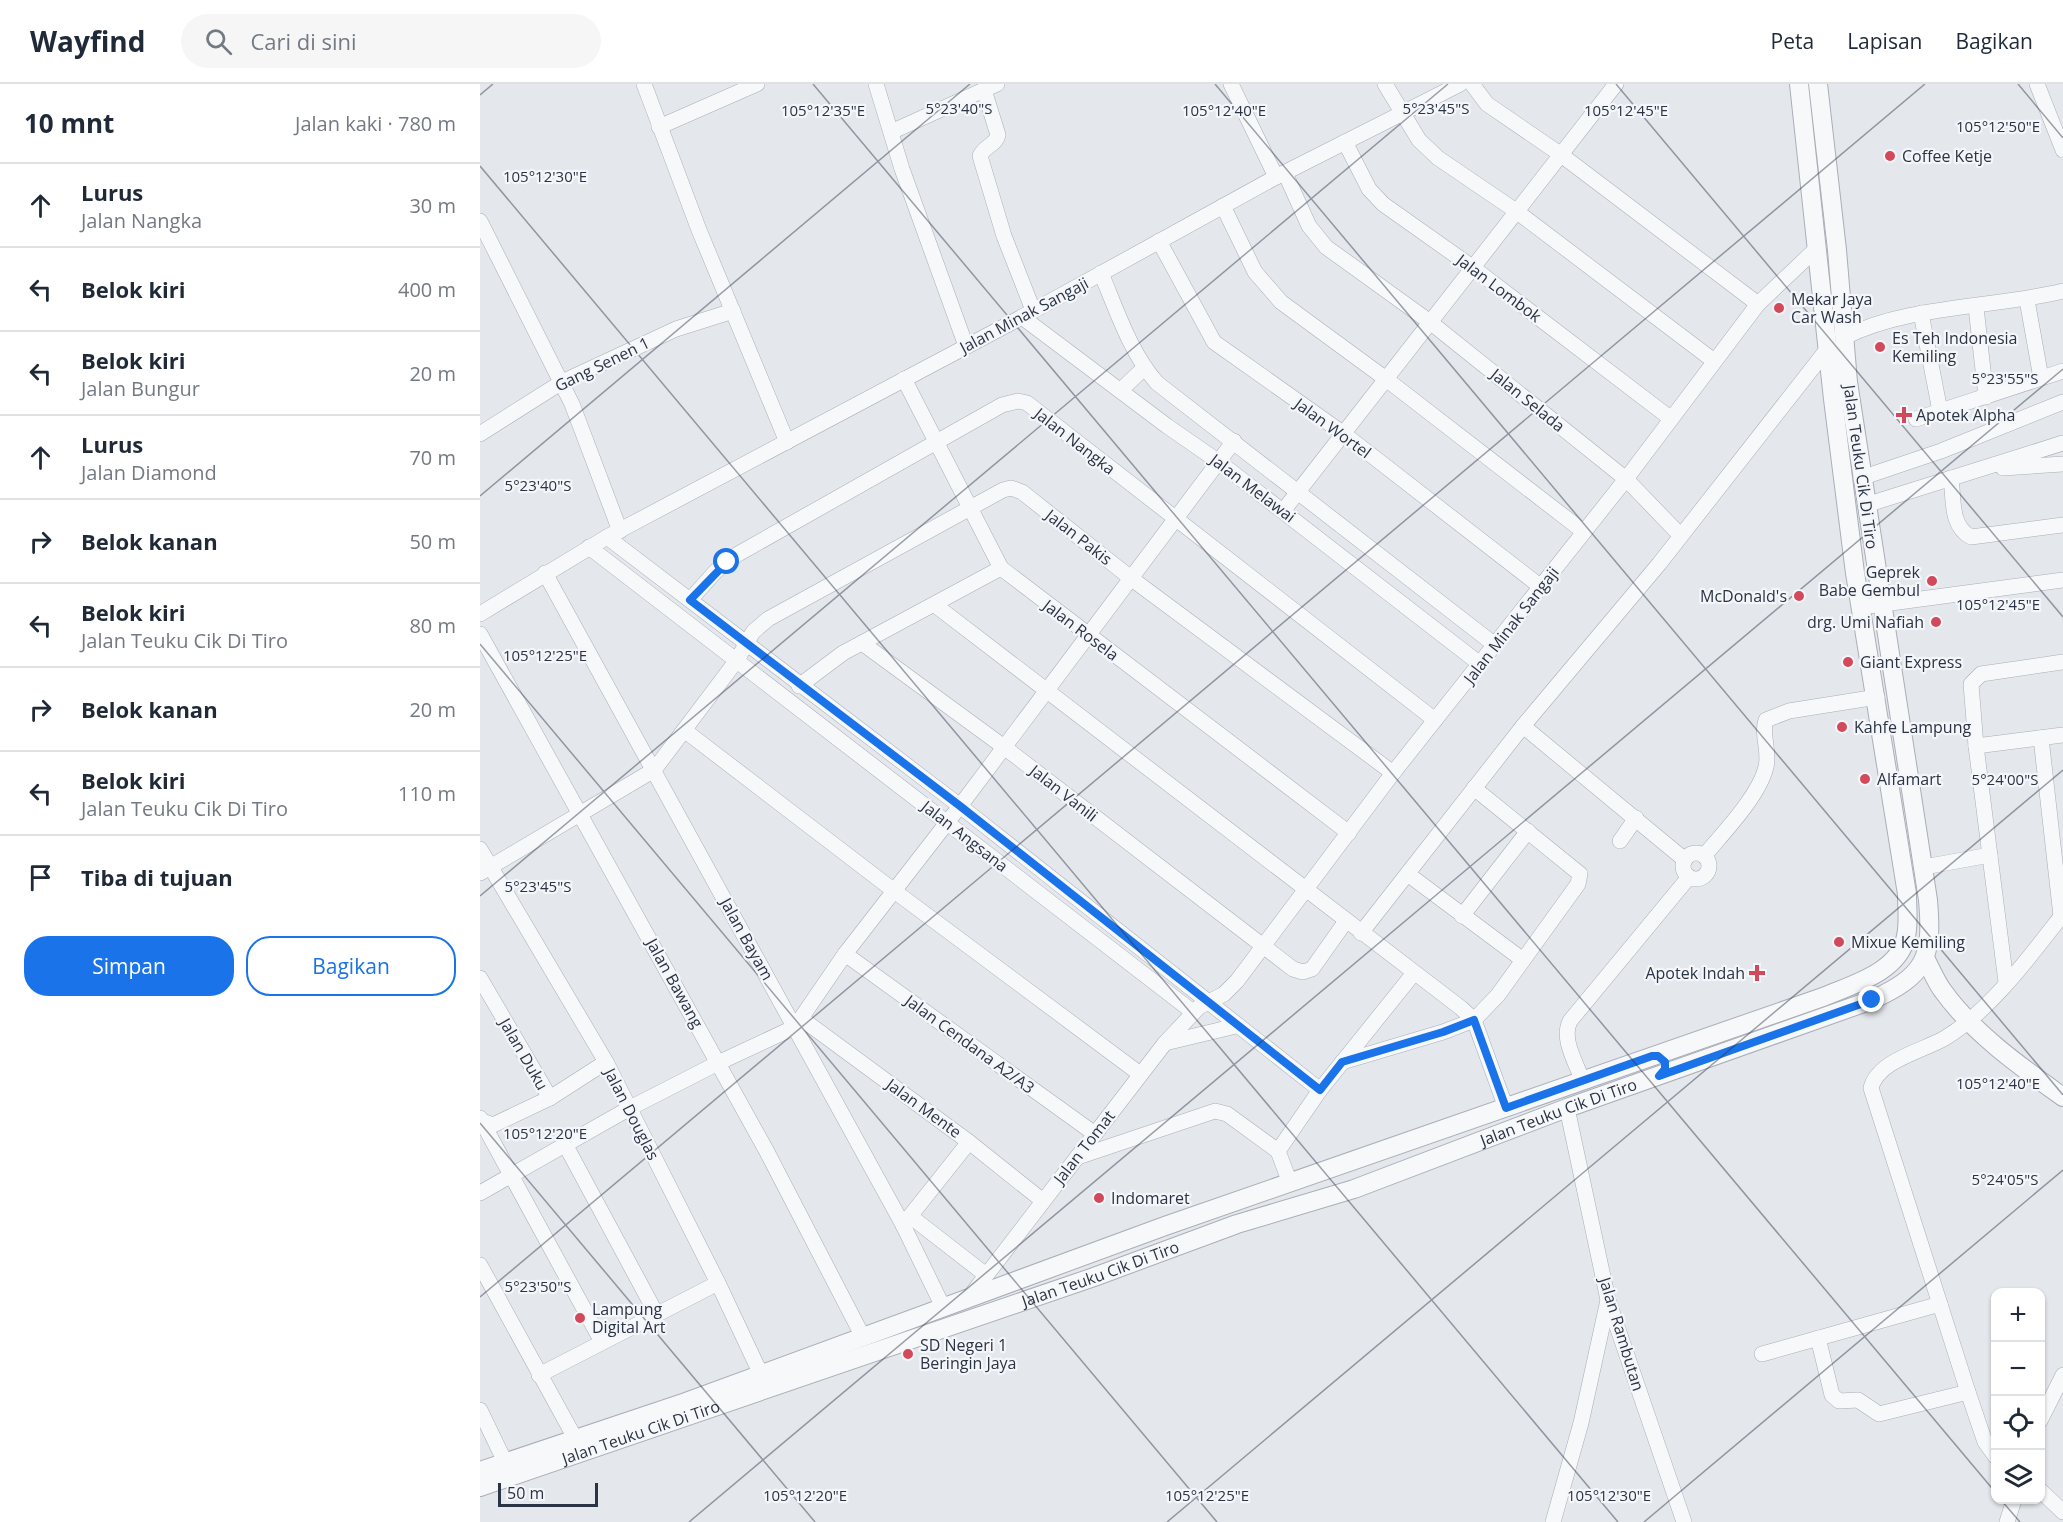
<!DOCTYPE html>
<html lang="id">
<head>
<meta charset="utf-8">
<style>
  body { margin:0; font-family:"Open Sans",sans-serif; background:#f6f6f7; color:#1f2937 }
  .controls { position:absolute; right:18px; bottom:18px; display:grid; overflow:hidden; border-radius:12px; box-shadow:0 2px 4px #0004 }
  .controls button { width:54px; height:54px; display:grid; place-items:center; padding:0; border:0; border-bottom:2px solid #e0e1e3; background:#fff; color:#1f2937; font:30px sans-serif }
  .scale { position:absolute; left:18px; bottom:15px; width:100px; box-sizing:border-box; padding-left:6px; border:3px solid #2b3445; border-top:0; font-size:16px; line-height:21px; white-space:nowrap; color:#2b3445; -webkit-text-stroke:4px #f4f6f9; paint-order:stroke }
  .stop { position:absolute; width:18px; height:18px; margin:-14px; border:4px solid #1a73e8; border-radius:50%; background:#fff }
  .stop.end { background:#1a73e8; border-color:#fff; box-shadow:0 2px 6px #0008 }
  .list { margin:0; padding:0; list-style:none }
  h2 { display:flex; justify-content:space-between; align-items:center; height:78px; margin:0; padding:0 24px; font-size:26px }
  h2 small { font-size:20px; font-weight:400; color:#747a83 }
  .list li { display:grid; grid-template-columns:39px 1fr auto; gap:18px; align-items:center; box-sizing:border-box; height:84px; padding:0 24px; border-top:2px solid #e0e1e3 }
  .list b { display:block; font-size:22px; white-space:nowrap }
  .list p { margin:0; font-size:20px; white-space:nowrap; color:#747a83 }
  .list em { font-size:20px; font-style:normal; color:#747a83 }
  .actions { display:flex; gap:12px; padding:18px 24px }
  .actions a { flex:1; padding:14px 0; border:2px solid #1a73e8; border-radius:24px; text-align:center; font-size:21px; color:#1a73e8 }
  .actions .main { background:#1a73e8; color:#fff }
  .icon { flex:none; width:33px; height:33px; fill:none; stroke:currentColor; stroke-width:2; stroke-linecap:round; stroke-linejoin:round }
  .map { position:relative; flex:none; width:1583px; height:1438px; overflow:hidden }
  header { display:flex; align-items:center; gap:36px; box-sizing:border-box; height:84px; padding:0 30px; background:#fff; border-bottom:2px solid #e0e1e3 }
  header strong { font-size:28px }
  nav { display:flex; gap:33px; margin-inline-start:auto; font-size:21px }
  .search { width:420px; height:54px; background:#f6f6f7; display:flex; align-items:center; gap:15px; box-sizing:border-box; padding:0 21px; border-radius:33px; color:#747a83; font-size:22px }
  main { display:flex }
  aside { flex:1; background:#fff }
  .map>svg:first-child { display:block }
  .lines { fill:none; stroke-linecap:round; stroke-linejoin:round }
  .minor-casing { stroke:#a9aeb7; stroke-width:16 }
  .tertiary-casing { stroke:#a9aeb7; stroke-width:20 }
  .minor { stroke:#f7f8fa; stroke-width:15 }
  .tertiary { stroke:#f7f8fa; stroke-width:18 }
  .route { stroke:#1a73e8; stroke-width:8 }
  .ticks { fill:none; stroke:#2b3445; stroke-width:1.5; stroke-opacity:0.45 }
  .poi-dot { fill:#d1495b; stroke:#f4f6f9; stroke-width:2 }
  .labels { text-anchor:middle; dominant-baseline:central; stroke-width:4.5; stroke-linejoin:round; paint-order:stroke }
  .poi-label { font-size:16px; fill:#2b3445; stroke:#f4f6f9; text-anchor:start }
  .street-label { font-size:16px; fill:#2b3445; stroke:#f4f6f9 }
  .ticks-label { font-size:15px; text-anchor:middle; fill:#2b3445; stroke:#f4f6f9; stroke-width:4.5; stroke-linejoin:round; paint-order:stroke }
</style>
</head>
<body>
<header>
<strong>Wayfind</strong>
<div class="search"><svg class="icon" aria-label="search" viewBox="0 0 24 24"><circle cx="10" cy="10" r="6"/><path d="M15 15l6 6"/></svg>Cari di sini</div>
<nav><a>Peta</a><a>Lapisan</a><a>Bagikan</a></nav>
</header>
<main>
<aside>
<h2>10 mnt<small>Jalan kaki · 780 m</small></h2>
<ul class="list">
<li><svg class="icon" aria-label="ahead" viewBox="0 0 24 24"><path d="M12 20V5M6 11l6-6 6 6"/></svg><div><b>Lurus</b><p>Jalan Nangka</p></div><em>30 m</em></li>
<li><svg class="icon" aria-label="left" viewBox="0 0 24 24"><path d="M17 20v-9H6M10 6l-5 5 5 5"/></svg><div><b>Belok kiri</b></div><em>400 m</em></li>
<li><svg class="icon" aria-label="left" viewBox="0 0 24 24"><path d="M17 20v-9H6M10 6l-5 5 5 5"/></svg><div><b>Belok kiri</b><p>Jalan Bungur</p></div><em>20 m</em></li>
<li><svg class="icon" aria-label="ahead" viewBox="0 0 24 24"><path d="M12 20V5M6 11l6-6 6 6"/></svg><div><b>Lurus</b><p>Jalan Diamond</p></div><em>70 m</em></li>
<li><svg class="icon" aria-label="right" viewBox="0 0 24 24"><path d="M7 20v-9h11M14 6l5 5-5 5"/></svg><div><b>Belok kanan</b></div><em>50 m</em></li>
<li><svg class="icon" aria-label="left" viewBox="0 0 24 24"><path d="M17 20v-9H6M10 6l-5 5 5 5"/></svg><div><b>Belok kiri</b><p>Jalan Teuku Cik Di Tiro</p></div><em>80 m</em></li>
<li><svg class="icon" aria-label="right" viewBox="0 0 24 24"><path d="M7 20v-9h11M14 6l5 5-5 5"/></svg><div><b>Belok kanan</b></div><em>20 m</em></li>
<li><svg class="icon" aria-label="left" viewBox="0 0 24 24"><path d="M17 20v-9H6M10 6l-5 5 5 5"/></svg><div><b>Belok kiri</b><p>Jalan Teuku Cik Di Tiro</p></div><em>110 m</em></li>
<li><svg class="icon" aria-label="arrive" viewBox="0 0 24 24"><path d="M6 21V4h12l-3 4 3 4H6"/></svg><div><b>Tiba di tujuan</b></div></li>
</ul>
<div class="actions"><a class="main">Simpan</a><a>Bagikan</a></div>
</aside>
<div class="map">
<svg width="1583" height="1438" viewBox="0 0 1583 1438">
  <rect width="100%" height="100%" fill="#e4e7ec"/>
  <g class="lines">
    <defs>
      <g id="minor">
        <path d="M164,0L219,146L307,358"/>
        <path d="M396,0L422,85L486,262"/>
        <path d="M751,0L796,93"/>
        <path d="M905,0L939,56L958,74L1036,127L1234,277"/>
        <path d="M992,0L1007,20L1080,70L1278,220"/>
        <path d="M1557,0L1583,66"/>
        <path d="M504,6L518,51C516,61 504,62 500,72L524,152L553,226"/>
        <path d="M179,43L277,0"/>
        <path d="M411,48L517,0"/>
        <path d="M865,58L889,105L903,120L992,183L1190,334"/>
        <path d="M805,89L829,142L846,163L950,238L1146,395L1200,451"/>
        <path d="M743,122L775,188L801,218L906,295L1104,448"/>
        <path d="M0,137L92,320L140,447"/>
        <path d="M679,157L734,258L864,350L1061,503"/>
        <path d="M621,189C637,227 650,268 677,299L1015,561"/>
        <path d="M1547,216L1561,294"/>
        <path d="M1496,223L1506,313"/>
        <path d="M1441,229L1460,327"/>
        <path d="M542,233L687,342L739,378L1000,580"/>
        <path d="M1365,253C1428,221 1513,224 1583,207"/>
        <path d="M424,295L521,484"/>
        <path d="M641,306L664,284"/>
        <path d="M1436,335L1583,287"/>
        <path d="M0,350L82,298L196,245L253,227"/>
        <path d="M1523,384L1583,380"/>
        <path d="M1381,394L1461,367L1583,318"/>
        <path d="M1471,394C1474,416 1470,442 1491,453L1583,441"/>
        <path d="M1386,421L1583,359"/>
        <path d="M803,427L1136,0"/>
        <path d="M127,453L480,722L840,1006"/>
        <path d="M109,463L713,928"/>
        <path d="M65,489L423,1141L463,1223"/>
        <path d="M210,516L236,487L258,470L522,321L538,317L547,319L955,636"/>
        <path d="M455,521L981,924L994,936L1026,1024"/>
        <path d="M1381,523L1583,496"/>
        <path d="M0,530L127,453L542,233L796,93L980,0"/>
        <path d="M0,550L286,1066L383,1253"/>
        <path d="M382,559L524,663L813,885L823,888L832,885L866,837"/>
        <path d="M319,602L363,569L521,484L869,749"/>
        <path d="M1043,642L1205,776"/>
        <path d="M204,646L413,806L660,990"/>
        <path d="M1561,654L1581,832"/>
        <path d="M1496,662L1583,651"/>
        <path d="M1140,757L1156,734"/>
        <path d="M0,765L126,978L238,1199L285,1299"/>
        <circle cx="1216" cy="782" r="13"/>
        <path d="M1224,772C1244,748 1279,712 1286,683C1290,667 1281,651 1286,636L1309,627L1397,613"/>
        <path d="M1444,783L1510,771"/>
        <path d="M0,789L174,686L257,576L273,548L288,535L523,406L531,404L542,408L652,495L913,689"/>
        <path d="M929,791L1043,876"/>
        <path d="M982,832L1048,747"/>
        <path d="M881,849L1043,642L1179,480L1349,263"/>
        <path d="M365,870L615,1050"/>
        <path d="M0,894L70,1014"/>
        <path d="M1526,898L1496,662L1491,600L1501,590L1583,578"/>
        <path d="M322,935L489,1058L563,1117"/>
        <path d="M685,959L756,942"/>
        <path d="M862,978L963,948L994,936L1018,911L1098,800L1100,790L994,704"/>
        <path d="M1102,996C1096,978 1081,955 1090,937L1209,793"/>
        <path d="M1087,1024L1128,1216L1204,1438"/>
        <path d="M0,1034L122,1258"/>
        <path d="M5,1038L13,1041L70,1014L126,978"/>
        <path d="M86,1062L177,1231"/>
        <path d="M598,1073L735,1027L747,1030L798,1067"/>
        <path d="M810,1099L798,1067L840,1006L934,889"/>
        <path d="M0,1109L150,1024L238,979L315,943L365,870L480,722L754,357"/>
        <path d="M430,1132L506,1191"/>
        <path d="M423,1141L489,1058"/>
        <path d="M0,1181L101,1365"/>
        <path d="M488,1215L685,959L719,923L744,910L757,897L913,689L1146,395L1278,220L1337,164"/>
        <path d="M1338,1254L1352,1311L1359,1317L1378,1316L1399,1330L1488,1308"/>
        <path d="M1282,1270L1460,1220"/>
        <path d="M59,1291L238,1199"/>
        <path d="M0,1326L25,1378"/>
        <path d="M1560,1337L1583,1291"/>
        <path d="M1516,1373L1505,1358L1488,1308L1391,1004C1398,976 1443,967 1465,954C1510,927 1551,871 1583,830"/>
        <path d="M1560,1406L1583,1428"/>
        <path d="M1073,1438L1101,1339L1128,1216"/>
        <path d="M1527,1438L1534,1416"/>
      </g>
      <g id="tertiary">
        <path d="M1445,874C1451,885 1456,898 1463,907C1493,949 1541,983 1583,1013"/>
        <path d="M0,1387L206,1318L685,1142L1343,913C1371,901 1420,888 1426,852C1429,839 1427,824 1427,810L1375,489L1353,315L1319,0"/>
        <path id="s1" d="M0,1403L614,1193L757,1140L874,1105L1087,1024L1392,916C1446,891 1453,874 1448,816L1368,298L1357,166L1338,0"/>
      </g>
    </defs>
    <use href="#minor" class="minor-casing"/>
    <use href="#tertiary" class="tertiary-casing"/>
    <use href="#minor" class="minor"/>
    <use href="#tertiary" class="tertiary"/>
  </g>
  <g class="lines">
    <path class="route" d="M247,478L210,516L480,722L840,1006L862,978L963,948L994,936L1026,1024L1172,972H1178L1185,978V985L1179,992L1392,916"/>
  </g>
  <path class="ticks" d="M333,0L1516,1409M735,0L1583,1011M1136,0L1583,533M1538,0L1583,54M0,11L13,0M0,82L1138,1438M0,412L490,0M0,560L737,1438M0,812L968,0M0,1039L335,1438M0,1213L1445,0M1521,1416L1540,1438M209,1438L1583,285M687,1438L1583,686M1164,1438L1583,1086"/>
  <g class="poi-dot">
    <circle cx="1410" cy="72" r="6"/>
    <circle cx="1299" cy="224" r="6"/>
    <circle cx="1400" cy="263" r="6"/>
    <path d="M1421 322h6v6h6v6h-6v6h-6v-6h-6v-6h6z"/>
    <circle cx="1452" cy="497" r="6"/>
    <circle cx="1319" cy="512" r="6"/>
    <circle cx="1456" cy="538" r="6"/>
    <circle cx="1368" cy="578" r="6"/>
    <circle cx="1362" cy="643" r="6"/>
    <circle cx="1385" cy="695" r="6"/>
    <circle cx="1359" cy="858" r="6"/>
    <path d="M1274 880h6v6h6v6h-6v6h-6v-6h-6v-6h6z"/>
    <circle cx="619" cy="1114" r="6"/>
    <circle cx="100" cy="1234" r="6"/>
    <circle cx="428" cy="1270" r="6"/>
  </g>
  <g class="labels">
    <g class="poi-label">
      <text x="1422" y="72">Coffee Ketje</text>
      <text x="1311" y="215">Mekar Jaya<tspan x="1311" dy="18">Car Wash</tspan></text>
      <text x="1412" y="254">Es Teh Indonesia<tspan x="1412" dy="18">Kemiling</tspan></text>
      <text x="1436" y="331">Apotek Alpha</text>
      <text x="1440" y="488" text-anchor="end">Geprek<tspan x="1440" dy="18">Babe Gembul</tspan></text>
      <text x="1307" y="512" text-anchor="end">McDonald's</text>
      <text x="1444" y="538" text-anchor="end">drg. Umi Nafiah</text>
      <text x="1380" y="578">Giant Express</text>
      <text x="1374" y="643">Kahfe Lampung</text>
      <text x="1397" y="695">Alfamart</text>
      <text x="1371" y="858">Mixue Kemiling</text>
      <text x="1265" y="889" text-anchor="end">Apotek Indah</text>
      <text x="631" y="1114">Indomaret</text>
      <text x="112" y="1225">Lampung<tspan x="112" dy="18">Digital Art</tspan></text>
      <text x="440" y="1261">SD Negeri 1<tspan x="440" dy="18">Beringin Jaya</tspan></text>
    </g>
    <g class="street-label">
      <text transform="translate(1019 204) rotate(37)">Jalan Lombok</text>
      <text transform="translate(544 231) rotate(-28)">Jalan Minak Sangaji</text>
      <text transform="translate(122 280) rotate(-26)">Gang Senen 1</text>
      <text transform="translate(1048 316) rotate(39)">Jalan Selada</text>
      <text transform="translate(853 344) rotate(36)">Jalan Wortel</text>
      <text transform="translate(595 357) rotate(38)">Jalan Nangka</text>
      <text transform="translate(1381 383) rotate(82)">Jalan Teuku Cik Di Tiro</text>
      <text transform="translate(773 404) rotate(37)">Jalan Melawai</text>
      <text transform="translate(599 453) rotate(38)">Jalan Pakis</text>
      <text transform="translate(1031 541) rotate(-52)">Jalan Minak Sangaji</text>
      <text transform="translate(601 546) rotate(37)">Jalan Rosela</text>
      <text transform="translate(584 709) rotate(38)">Jalan Vanili</text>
      <text transform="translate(485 752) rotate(38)">Jalan Angsana</text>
      <text transform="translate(267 855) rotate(61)">Jalan Bayam</text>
      <text transform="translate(195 899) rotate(61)">Jalan Bawang</text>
      <text transform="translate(490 960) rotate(36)">Jalan Cendana A2/A3</text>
      <text transform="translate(44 970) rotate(60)">Jalan Duku</text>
      <text transform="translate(444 1024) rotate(36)">Jalan Mente</text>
      <text stroke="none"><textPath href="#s1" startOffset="1142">Jalan Teuku Cik Di Tiro</textPath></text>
      <text transform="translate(152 1030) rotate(63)">Jalan Douglas</text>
      <text transform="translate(604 1063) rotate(-52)">Jalan Tomat</text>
      <text stroke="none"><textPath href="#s1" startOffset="656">Jalan Teuku Cik Di Tiro</textPath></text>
      <text transform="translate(1142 1250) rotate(73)">Jalan Rambutan</text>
      <text stroke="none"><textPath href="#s1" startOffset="170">Jalan Teuku Cik Di Tiro</textPath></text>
    </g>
  </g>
  <g class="ticks-label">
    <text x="479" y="30">5°23'40"S</text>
    <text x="956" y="30">5°23'45"S</text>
    <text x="343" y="32">105°12'35"E</text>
    <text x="744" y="32">105°12'40"E</text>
    <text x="1146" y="32">105°12'45"E</text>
    <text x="1518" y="48">105°12'50"E</text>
    <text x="65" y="98">105°12'30"E</text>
    <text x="1525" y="300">5°23'55"S</text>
    <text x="58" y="407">5°23'40"S</text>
    <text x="1518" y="526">105°12'45"E</text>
    <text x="65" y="577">105°12'25"E</text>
    <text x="1525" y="701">5°24'00"S</text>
    <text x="58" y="808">5°23'45"S</text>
    <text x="1518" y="1005">105°12'40"E</text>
    <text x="65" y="1055">105°12'20"E</text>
    <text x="1525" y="1101">5°24'05"S</text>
    <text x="58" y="1208">5°23'50"S</text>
    <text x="325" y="1417">105°12'20"E</text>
    <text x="727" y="1417">105°12'25"E</text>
    <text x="1129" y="1417">105°12'30"E</text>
  </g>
</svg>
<div class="controls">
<button>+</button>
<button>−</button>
<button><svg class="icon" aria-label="locate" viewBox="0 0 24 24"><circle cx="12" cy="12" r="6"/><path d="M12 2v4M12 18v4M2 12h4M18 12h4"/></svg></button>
<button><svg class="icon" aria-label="layers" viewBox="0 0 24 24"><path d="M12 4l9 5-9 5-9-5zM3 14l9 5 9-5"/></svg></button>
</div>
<div class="scale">50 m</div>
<div class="stop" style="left:247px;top:478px"></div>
<div class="stop end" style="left:1392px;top:916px"></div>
</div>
</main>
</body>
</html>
